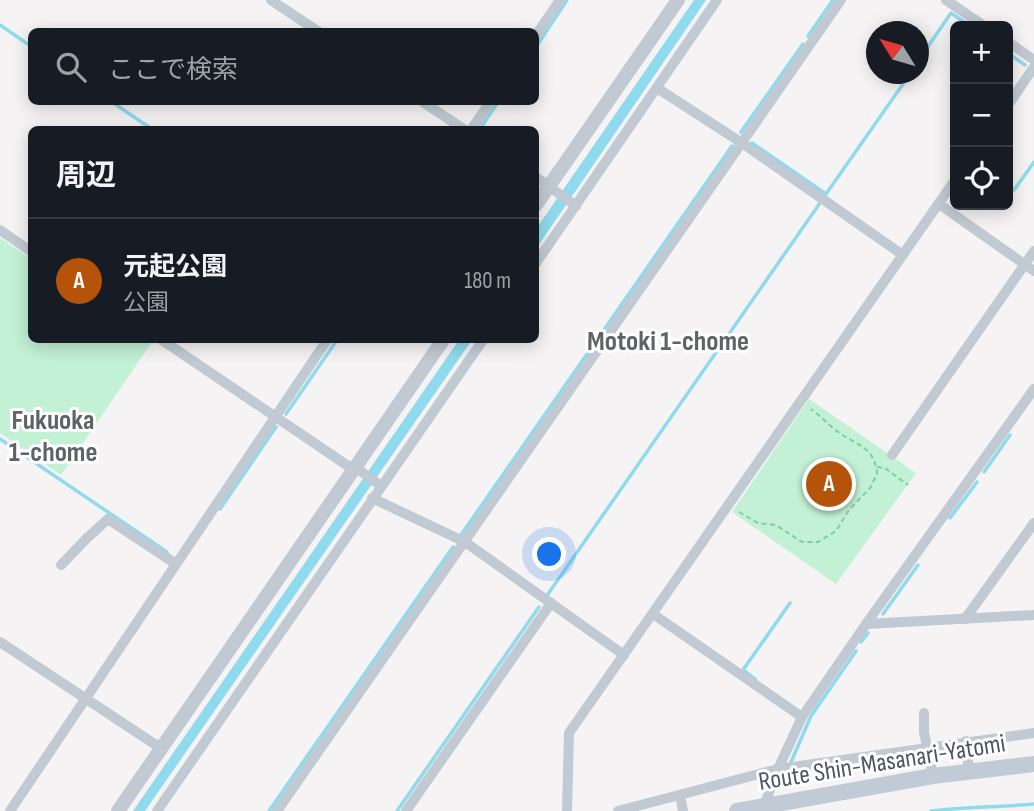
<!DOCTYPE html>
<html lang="ja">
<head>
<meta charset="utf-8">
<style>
  body { margin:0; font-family:"Sofia Sans Condensed","Noto Sans JP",sans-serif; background:#20242c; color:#f1f3f6 }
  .controls { position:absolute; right:21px; top:21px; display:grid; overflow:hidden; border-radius:10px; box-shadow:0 4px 18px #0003 }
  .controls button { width:63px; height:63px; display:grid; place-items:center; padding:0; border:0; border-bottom:2px solid #363941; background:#171b24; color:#f1f3f6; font:35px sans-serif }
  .compass { position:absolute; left:866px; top:21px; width:63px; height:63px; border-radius:50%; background:#171b24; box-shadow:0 4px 18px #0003; rotate:307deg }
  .you { position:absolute; left:550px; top:555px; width:24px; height:24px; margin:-18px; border:5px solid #fff; border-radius:50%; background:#1a73e8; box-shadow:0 0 0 10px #1a73e833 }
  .badge { display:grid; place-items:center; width:46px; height:46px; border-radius:50%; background:#b45309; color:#fff; font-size:23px; font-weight:700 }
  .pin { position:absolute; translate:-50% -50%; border:4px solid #fff; box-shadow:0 2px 7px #0006 }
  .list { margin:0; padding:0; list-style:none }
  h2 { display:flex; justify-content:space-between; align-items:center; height:91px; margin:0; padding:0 28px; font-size:30px }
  h2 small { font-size:23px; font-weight:400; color:#9ea1a6 }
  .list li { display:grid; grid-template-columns:46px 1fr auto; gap:21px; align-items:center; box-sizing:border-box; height:126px; padding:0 28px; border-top:2px solid #363941 }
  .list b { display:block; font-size:26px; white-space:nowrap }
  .list p { margin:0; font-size:23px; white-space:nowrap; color:#9ea1a6 }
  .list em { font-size:23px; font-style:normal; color:#9ea1a6 }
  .icon { flex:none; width:38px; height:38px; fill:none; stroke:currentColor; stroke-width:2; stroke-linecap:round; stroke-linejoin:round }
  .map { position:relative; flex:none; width:1034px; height:811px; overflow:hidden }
  .search { position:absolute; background:#171b24; box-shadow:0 4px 18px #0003; left:28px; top:28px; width:511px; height:77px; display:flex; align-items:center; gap:18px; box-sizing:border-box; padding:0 24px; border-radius:10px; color:#9ea1a6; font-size:26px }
  .panel { position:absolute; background:#171b24; box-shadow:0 4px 18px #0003; left:28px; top:126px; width:511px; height:217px; border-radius:10px }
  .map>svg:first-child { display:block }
  .green { fill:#c3f1d5 }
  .water { fill:#90daee }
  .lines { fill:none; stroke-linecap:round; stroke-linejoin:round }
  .stream { stroke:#90daee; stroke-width:3.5 }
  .path { stroke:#7ad0a6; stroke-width:2; stroke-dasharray:5 3.5; stroke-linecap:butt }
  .minor { stroke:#c1cad2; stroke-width:10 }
  .tertiary { stroke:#c1cad2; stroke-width:14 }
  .secondary { stroke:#c1cbd6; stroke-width:16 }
  .labels { text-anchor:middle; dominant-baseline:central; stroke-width:6; stroke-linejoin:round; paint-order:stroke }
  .street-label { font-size:26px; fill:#4a5661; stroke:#fff }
  .neighbourhood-label { font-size:28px; font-weight:bold; fill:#5f6368; stroke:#fff }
</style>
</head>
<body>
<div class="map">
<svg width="1034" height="811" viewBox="0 0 1034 811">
  <rect width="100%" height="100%" fill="#f5f3f3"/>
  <g class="green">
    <path d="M0,238L31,259L32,340H149L152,342L61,475L0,433Z"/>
    <path d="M809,399L916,473L836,584L732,512Z"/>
  </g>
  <g class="water">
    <path d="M694,0H706L536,249V229Z"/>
    <path d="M459,340H472L145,811H133Z"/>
  </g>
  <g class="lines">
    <g class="stream">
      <path d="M0,25L32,47"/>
      <path d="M808,36L833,0"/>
      <path d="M536,47L567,0"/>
      <path d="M1008,53L1025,65"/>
      <path d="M918,61L951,13L970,26"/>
      <path d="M112,102L153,130"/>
      <path d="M482,126L498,102"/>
      <path d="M741,132L803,44"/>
      <path d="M752,143L826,194L910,74"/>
      <path d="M1014,190L1034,162"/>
      <path d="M286,414L337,340"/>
      <path d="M0,439L167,552"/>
      <path d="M984,472L1010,435"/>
      <path d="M220,509L276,427"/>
      <path d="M950,518L977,482"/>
      <path d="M461,535L732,146"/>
      <path d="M548,594L820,203"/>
      <path d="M883,614L918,565"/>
      <path d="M861,642L868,633"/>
      <path d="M755,679L743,670L790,603"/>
      <path d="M791,762L811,716L856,651"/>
      <path d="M269,811L453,547"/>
      <path d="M397,811L539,607"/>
      <path d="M931,811C965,807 999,807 1034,804"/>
    </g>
    <g class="path">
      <path d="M877,467L885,468L908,485"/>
      <path d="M739,512L758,523L776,525L802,542H818L836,531L849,510L870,488L877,474C875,446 855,445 837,431C827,424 820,415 811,409"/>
    </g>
    <g class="minor">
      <path d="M271,0L319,32"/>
      <path d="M946,0L984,26"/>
      <path d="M536,35L560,0"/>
      <path d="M1008,42L1034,60"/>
      <path d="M657,88L742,143L903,255"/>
      <path d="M423,102L465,130"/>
      <path d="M1008,105L1034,67"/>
      <path d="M471,130L490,102"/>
      <path d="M536,177L576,206"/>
      <path d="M939,204L1034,271"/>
      <path d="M0,230L32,252"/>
      <path d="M536,263L717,0"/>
      <path d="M162,340L354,470"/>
      <path d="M892,455L1034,251"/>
      <path d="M355,467L381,486"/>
      <path d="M372,498L465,542L624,655"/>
      <path d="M61,565L87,538L108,519L176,564"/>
      <path d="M653,614L802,717"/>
      <path d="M965,619L1034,523"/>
      <path d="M866,624L1034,615"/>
      <path d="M0,642L162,749"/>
      <path d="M924,713V732L933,776"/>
      <path d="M966,741L969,772"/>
      <path d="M680,795L683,811"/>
      <path d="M764,806L778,769L802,717L866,624L1034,389"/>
      <path d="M10,811L327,340"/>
      <path d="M157,811L483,340"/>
      <path d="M277,811L841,0"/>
      <path d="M406,811L551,603"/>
      <path d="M567,811L569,733L955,180"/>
      <path d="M618,811L778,769L1034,733"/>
    </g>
    <g class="tertiary">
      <path d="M536,205L678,0"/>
      <path d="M118,811L443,340"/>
    </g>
    <path class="secondary" d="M737,811L933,776L1034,764"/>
  </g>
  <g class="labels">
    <g class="street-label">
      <text transform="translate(882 763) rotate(-9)">Route Shin-Masanari-Yatomi</text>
    </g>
    <g class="neighbourhood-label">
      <text x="668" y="341">Motoki 1-chome</text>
      <text x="53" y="420">Fukuoka<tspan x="53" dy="32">1-chome</tspan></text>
    </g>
  </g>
</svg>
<div class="controls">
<button>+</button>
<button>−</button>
<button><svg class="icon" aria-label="locate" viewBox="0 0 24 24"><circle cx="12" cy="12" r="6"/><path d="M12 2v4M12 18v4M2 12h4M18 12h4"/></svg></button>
</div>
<svg class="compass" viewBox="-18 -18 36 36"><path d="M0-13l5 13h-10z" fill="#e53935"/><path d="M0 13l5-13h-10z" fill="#9ea1a6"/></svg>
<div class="you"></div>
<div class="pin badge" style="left:829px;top:484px">A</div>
<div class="search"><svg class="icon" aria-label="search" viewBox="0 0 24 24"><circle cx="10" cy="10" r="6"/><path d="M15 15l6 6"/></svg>ここで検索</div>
<section class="panel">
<h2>周辺<small></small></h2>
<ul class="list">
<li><span class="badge">A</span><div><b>元起公園</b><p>公園</p></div><em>180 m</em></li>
</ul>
</section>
</div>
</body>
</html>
